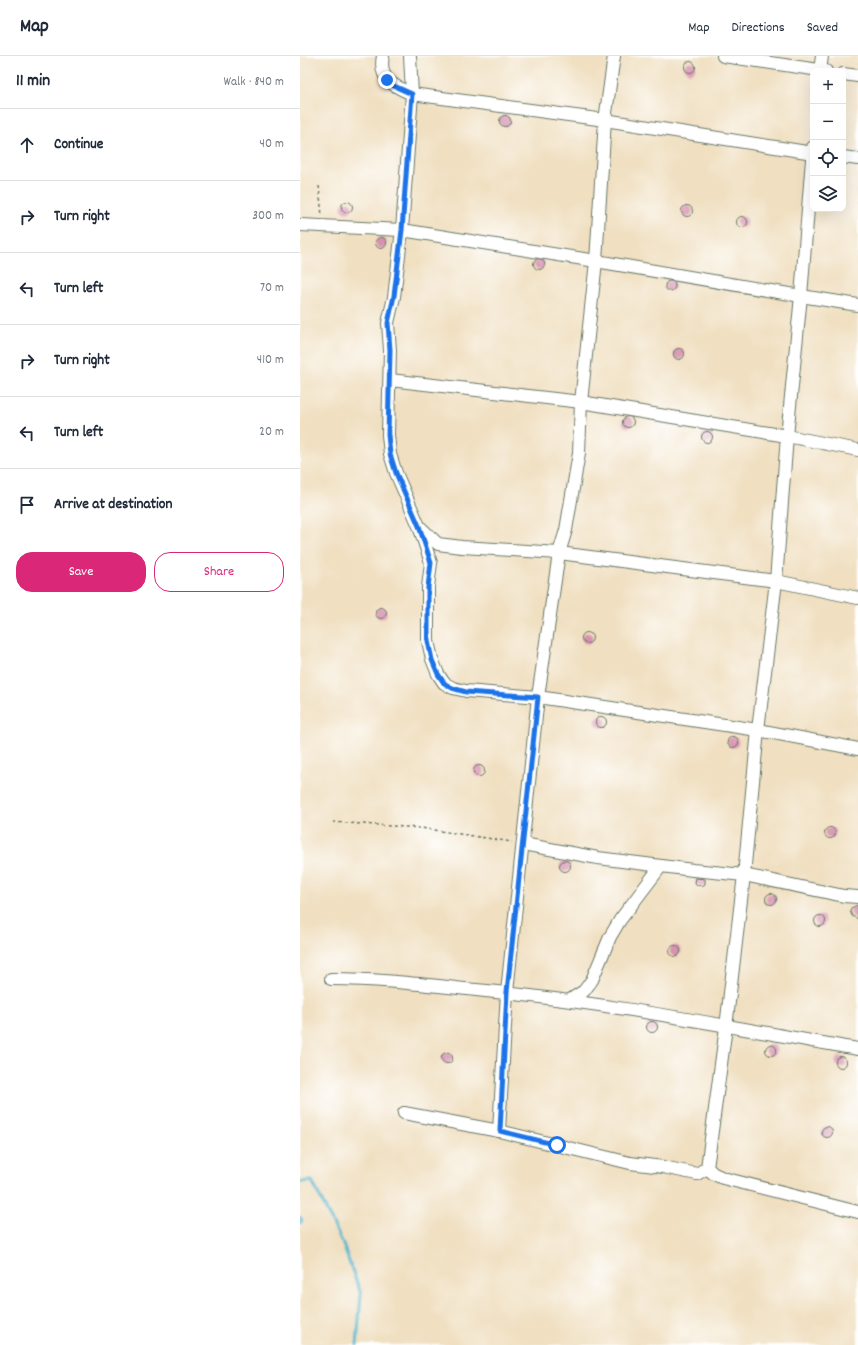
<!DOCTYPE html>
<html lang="en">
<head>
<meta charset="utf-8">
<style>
  body { margin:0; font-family:Dekko,sans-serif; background:#f6f6f7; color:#1f2937 }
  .controls { position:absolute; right:12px; top:12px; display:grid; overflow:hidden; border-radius:8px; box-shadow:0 4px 16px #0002 }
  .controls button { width:36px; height:36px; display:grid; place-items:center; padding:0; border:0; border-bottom:1px solid #e0e1e3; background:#fff; color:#1f2937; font:20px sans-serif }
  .stop { position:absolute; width:12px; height:12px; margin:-9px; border:3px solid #1a73e8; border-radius:50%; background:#fff }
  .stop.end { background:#1a73e8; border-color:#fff; box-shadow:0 1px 4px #0008 }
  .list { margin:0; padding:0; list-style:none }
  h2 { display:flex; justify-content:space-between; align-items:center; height:52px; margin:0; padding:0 16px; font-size:17px }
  h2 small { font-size:13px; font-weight:400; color:#747a83 }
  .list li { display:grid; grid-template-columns:26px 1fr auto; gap:12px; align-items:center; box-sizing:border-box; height:72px; padding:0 16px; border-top:1px solid #e0e1e3 }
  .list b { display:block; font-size:15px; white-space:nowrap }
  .list em { font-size:13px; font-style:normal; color:#747a83 }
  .actions { display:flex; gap:8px; padding:12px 16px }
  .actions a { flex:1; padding:9px 0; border:1px solid #db2777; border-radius:16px; text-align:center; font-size:14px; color:#db2777 }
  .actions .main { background:#db2777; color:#fff }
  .icon { flex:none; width:22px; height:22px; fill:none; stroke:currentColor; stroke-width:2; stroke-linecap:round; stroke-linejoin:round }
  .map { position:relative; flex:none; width:558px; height:1289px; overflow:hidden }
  header { display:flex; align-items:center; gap:24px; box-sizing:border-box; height:56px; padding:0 20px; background:#fff; border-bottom:1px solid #e0e1e3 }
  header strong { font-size:19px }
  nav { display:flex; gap:22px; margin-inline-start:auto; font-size:14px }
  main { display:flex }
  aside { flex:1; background:#fff }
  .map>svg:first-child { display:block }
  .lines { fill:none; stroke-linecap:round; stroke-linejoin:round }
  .stream { stroke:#51b6d0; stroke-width:3 }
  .building { fill:#d892b1 }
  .minor-casing { stroke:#687665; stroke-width:14 }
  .path { stroke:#687665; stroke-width:1.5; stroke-dasharray:3 3; stroke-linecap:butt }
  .minor { stroke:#fff; stroke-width:12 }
  .route { stroke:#1a73e8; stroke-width:5 }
</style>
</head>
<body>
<header>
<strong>Map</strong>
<nav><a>Map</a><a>Directions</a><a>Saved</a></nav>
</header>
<main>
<aside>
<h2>11 min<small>Walk · 840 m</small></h2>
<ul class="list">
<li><svg class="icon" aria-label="ahead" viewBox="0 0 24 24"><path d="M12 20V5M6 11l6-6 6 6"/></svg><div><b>Continue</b></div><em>40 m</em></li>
<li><svg class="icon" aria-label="right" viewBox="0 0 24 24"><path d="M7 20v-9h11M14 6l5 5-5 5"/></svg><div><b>Turn right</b></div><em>300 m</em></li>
<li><svg class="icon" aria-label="left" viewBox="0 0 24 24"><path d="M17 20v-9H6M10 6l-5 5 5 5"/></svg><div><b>Turn left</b></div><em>70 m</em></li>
<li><svg class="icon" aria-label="right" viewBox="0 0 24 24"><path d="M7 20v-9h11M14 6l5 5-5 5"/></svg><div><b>Turn right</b></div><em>410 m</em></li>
<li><svg class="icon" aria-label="left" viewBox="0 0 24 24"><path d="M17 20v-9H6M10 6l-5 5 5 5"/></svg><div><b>Turn left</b></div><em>20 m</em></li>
<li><svg class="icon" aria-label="arrive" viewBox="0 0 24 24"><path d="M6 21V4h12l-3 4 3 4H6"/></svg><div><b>Arrive at destination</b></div></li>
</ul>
<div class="actions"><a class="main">Save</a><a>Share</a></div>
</aside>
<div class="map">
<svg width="558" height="1289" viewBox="0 0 558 1289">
  <rect width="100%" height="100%" fill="#fff"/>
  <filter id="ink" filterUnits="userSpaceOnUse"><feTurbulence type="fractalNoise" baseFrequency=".025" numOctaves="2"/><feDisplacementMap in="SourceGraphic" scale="8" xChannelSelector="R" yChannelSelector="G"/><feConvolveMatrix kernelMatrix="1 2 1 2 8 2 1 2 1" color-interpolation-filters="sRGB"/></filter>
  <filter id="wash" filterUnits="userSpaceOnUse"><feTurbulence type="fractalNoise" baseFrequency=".012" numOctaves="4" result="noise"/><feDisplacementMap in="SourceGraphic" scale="16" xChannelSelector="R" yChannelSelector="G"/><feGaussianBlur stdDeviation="0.9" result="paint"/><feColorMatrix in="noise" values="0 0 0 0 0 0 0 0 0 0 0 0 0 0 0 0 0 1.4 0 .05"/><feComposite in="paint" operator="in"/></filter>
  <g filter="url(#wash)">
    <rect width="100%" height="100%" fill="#f0dfc0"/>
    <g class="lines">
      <g class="stream">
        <path d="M0,1126L12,1125L42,1186L61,1238L57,1289"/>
        <path d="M0,1161L2,1164L0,1167"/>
      </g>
    </g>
    <g id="blocks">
      <g class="building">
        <circle cx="390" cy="11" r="5.5"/>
        <circle cx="205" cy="65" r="5.5"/>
        <circle cx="47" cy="151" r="5.5"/>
        <circle cx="387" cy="155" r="5.5"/>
        <circle cx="442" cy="166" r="5.5"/>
        <circle cx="81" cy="187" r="5.5"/>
        <circle cx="239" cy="208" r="5.5"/>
        <circle cx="370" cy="230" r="5"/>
        <circle cx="379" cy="298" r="5.5"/>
        <circle cx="328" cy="366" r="5.5"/>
        <circle cx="407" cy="381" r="5.5"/>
        <circle cx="81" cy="557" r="5.5"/>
        <circle cx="287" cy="582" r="5.5"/>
        <circle cx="301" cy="666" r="5.5"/>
        <circle cx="433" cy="686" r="5.5"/>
        <circle cx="179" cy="715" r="5.5"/>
        <circle cx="530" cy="777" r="5.5"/>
        <circle cx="265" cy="810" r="5.5"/>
        <path d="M396,822L405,823V828L402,830L397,829L395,827Z"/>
        <circle cx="471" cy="843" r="5.5"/>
        <path d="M558,849V863L552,860L550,855L551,852Z"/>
        <circle cx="520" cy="865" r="5.5"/>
        <circle cx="375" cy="895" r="5.5"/>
        <circle cx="352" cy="971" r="5.5"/>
        <circle cx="471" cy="994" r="5.5"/>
        <circle cx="147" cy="1002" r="5.5"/>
        <circle cx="541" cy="1006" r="5.5"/>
        <circle cx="527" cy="1076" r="5.5"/>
      </g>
    </g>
  </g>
  <g filter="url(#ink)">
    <use href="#blocks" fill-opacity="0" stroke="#687665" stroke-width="1"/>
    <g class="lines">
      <defs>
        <g id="minor">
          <path d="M83,0C78,24 94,30 112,38L305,64L513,97"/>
          <path d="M110,0L112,38L102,174L94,241L88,267L90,294L88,379L90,398L96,417L119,470L131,507L128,531V585L132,603L138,618L144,627L153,632L166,635L238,641L458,674L558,693"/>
          <path d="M423,0L526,15"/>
          <path d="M520,15L522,0"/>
          <path d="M543,18L558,20"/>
          <path d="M543,101L558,103"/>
          <path d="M0,169L102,174L296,205L501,240L558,249"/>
          <path d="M90,324L281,346L487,380L558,394"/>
          <path d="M120,471L138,488L162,491L259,497L476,525L558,542"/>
          <path d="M223,788L298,802L393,814L444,819L544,840L558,841"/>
          <path d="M31,923C80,923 128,929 176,934C304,946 431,971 558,993"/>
          <path d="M270,944L284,935L292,924L310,881L320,864L361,810"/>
          <path d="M104,1057L199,1075L330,1107L363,1111L397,1118L407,1112"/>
          <path d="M199,1075L207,936L238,641L259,497L266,474L279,397L281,346L296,205L305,64L314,0"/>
          <path d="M407,1112L426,971L444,819L458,674L476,525L487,380L501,240L513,91"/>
          <path d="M407,1112L414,1118L423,1122L558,1156"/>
        </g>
      </defs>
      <use href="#minor" class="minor-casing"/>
      <g class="path">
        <path d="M19,130L22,160"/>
        <path d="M33,766L121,772L212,786"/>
      </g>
      <use href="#minor" class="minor"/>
    </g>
  </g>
  <g class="lines" filter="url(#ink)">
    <path class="route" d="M87,24L94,30L112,38L102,174L94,240L88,267L90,294L88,379L90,398L96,417L119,470L131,507L128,531V585L132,604L138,618L144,627L152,632L166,636L238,641L207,936L200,1075L257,1089"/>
  </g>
</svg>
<div class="controls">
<button>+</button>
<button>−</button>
<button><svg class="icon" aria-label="locate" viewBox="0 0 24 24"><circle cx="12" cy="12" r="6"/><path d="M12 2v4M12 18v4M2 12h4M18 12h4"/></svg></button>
<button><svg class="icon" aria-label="layers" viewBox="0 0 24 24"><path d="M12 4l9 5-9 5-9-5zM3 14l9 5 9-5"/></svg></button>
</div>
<div class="stop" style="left:257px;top:1089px"></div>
<div class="stop end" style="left:87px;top:24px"></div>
</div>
</main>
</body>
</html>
